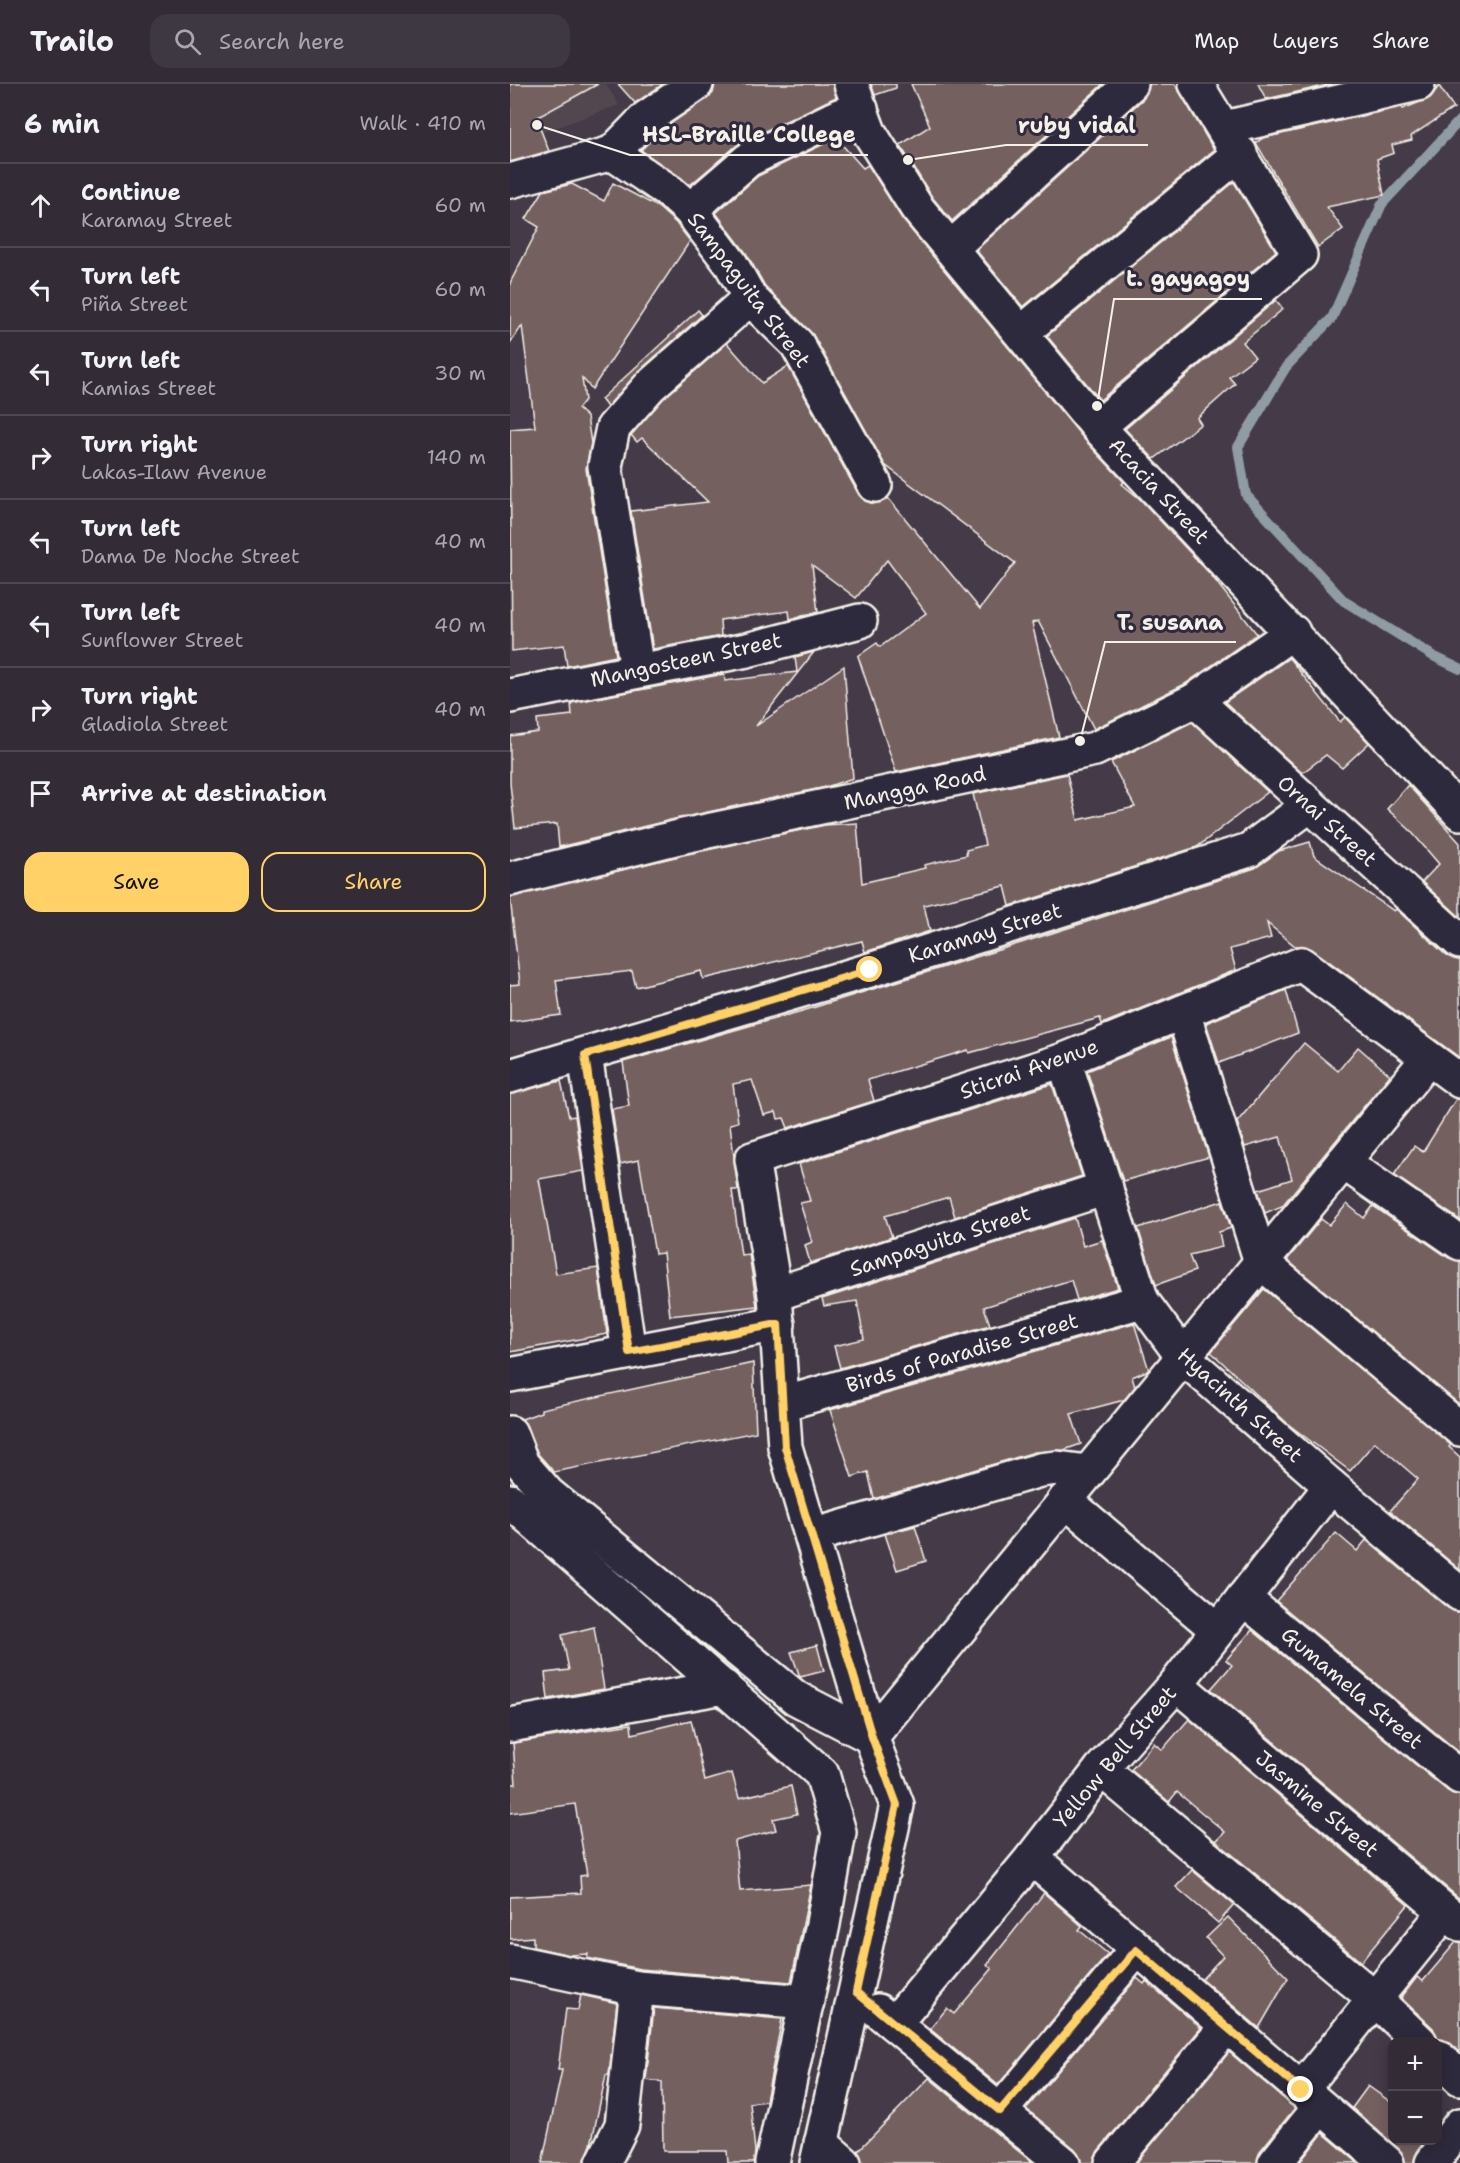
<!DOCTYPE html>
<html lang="en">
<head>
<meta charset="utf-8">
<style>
  body { margin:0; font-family:"Shantell Sans",sans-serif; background:#3e3842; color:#f1f3f6 }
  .controls { position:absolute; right:18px; bottom:18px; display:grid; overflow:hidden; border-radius:12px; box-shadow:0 3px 15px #0003 }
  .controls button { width:54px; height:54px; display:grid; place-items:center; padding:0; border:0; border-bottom:2px solid #4e4851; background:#332c36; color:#f1f3f6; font:30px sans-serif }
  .stop { position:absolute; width:18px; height:18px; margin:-14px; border:4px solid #ffd166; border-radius:50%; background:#fff }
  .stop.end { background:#ffd166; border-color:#fff; box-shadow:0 2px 6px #0008 }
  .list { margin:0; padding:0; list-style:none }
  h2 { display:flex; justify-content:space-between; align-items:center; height:78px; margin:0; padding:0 24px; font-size:26px }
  h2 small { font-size:20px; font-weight:400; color:#a9a7ad }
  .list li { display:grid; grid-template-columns:39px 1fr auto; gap:18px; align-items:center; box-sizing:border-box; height:84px; padding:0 24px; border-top:2px solid #4e4851 }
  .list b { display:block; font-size:22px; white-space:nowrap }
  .list p { margin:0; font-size:20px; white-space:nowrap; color:#a9a7ad }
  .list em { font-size:20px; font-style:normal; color:#a9a7ad }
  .actions { display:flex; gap:12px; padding:18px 24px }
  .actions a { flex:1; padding:14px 0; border:2px solid #ffd166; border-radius:18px; text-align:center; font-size:21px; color:#ffd166 }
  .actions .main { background:#ffd166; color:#111 }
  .icon { flex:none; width:33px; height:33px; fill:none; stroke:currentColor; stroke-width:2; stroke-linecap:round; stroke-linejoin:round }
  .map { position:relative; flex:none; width:950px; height:2079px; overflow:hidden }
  header { display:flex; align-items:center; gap:36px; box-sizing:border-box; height:84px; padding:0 30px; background:#332c36; border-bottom:2px solid #4e4851 }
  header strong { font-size:28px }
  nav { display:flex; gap:33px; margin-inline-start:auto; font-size:21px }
  .search { width:420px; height:54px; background:#3e3842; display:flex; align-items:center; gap:15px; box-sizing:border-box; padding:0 21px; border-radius:18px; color:#a9a7ad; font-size:22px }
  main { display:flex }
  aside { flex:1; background:#332c36 }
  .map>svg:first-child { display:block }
  .built { fill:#524650 }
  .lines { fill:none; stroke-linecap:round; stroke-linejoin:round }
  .stream { stroke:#8f9ca3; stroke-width:10 }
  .building { fill:#746161; stroke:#f4f1e8; stroke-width:1.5 }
  .minor-casing { stroke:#f4f1e8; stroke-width:38 }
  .minor { stroke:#2f2a3d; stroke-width:33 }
  .route { stroke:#ffd166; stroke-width:8 }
  .labels { text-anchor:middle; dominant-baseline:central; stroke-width:6; stroke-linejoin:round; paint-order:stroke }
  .street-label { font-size:21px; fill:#f4f1e8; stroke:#2f2a3d }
  .leader { fill:none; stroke:#f4f1e8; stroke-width:2 }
  .callout-dot { fill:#f4f1e8; stroke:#2f2a3d; stroke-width:2 }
  .callout-label { font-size:22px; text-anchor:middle; font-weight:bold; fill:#f4f1e8; stroke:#2f2a3d; stroke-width:6; stroke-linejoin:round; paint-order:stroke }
</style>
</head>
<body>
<header>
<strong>Trailo</strong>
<div class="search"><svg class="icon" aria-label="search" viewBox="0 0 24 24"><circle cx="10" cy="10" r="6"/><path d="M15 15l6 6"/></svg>Search here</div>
<nav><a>Map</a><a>Layers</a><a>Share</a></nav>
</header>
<main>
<aside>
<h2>6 min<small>Walk · 410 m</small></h2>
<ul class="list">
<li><svg class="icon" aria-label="ahead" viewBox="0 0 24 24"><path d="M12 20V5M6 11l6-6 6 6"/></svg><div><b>Continue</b><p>Karamay Street</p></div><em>60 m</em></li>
<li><svg class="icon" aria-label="left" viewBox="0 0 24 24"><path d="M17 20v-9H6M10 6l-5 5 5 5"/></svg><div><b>Turn left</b><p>Piña Street</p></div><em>60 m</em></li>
<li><svg class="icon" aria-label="left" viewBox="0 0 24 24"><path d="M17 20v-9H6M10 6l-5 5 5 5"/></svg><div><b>Turn left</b><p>Kamias Street</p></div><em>30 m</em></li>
<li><svg class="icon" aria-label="right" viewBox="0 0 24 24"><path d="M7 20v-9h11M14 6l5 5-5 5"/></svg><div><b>Turn right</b><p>Lakas-Ilaw Avenue</p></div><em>140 m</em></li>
<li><svg class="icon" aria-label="left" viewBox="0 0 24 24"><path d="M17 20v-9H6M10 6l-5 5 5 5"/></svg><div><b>Turn left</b><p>Dama De Noche Street</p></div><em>40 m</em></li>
<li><svg class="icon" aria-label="left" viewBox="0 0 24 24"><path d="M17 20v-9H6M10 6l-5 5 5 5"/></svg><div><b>Turn left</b><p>Sunflower Street</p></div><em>40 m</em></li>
<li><svg class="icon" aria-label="right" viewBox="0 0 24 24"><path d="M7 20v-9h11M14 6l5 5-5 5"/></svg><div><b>Turn right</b><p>Gladiola Street</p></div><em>40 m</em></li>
<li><svg class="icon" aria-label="arrive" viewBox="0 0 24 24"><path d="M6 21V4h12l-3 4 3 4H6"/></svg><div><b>Arrive at destination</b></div></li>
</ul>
<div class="actions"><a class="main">Save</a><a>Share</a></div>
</aside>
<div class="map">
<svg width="950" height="2079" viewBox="0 0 950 2079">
  <rect width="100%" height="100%" fill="#443a48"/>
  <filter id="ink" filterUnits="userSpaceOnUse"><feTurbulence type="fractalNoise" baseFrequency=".0167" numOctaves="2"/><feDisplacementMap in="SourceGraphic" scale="12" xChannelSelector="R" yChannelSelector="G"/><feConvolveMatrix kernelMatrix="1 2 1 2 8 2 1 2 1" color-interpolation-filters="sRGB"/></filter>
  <g filter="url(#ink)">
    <path class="built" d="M0,0H96L109,21L0,60Z"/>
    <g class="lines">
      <path class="stream" d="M950,36L872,120L822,234L776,283L728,363L736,411L834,517L923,572L950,585"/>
    </g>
    <g class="building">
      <path d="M0,0H88L26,34L39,67L0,78Z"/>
      <path d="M108,0H153L125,19Z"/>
      <path d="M205,0H323L326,13L230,59L180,101L131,66L150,47L197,15L203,9Z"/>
      <path d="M361,0H386V4L365,11Z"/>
      <path d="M401,0H593L442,137L422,113L390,61L420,42Z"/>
      <path d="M639,0H665L704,66L513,223L466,166L634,14Z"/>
      <path d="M748,0H823L756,15Z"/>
      <path d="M929,2L944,24L901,52L902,56L882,61L884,69L867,75L874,111L817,123L833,145L808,163L746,59L753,54L892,23L893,25L920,14Z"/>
      <path d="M326,54L353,84L358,81L393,136L574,355L614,398L612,400L630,415L701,491L747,550L675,600L584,645L528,537L522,539L549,653L386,688L348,572L367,559L370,563L416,529L377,476L346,514L302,481L308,528L280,535L279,527L210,536L211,552L143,565L121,427L198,418L132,354L127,358L121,351L153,315L217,259L252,299L278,282L349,411L355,417L364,420L378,414L470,525L505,479L375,381L303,251L255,202L236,169L206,129L248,92Z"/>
      <path d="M724,98L766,167L590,316L537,252Z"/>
      <path d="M103,99L148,123L166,139L180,157L82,305L72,294L75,316L68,325L77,333L81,359L76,385L106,572L57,582L54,561L2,567L0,345L25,343L12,242L0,259V199L29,143L16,135L33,107L62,100L94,117Z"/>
      <path d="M766,216L773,225L733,258L745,273L719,293L725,300L687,334L691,340L644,375L615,345Z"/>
      <path d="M188,226L192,231L128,288L97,323L91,315Z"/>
      <path d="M304,568L246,642L334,582L343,694L316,703L165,735L49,763L47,740L5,744L0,699V652L28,648L27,635L62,631L61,619L214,590L215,597L287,588L285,573Z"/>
      <path d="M779,574L830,638L835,633L859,659L832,684L816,671L792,689L715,618Z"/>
      <path d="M682,638L758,708L687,763L500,822L495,802L414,821L420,847L355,868L352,857L193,895L191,887L126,903L122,887L46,896L51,931L0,938V901L10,900L0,813L173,771L315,741L347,739L352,799L415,784L414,781L457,771L456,766L475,761L463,710L557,690L568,736L625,723L601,678Z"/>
      <path d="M898,701L950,759V833L912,798L929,780L899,745L877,725Z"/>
      <path d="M800,758L804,772L884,827L886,825L937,872L950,876V974L802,865L794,862H785L757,839L761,854L720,865L726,886L592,940L590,934L459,969L458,966L358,996L364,1017L278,1044L274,1034L268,1035L266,1028L254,1031L242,996L223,1000L228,1038L220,1040L228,1106H222L231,1171L239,1170L247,1222L160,1232L153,1169L145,1170L129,1076L110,1080L102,1025L119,1022L113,978L299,925L511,859L745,784L769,767Z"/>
      <path d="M776,906L788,949L709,979L696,939Z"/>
      <path d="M661,953L699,1073L613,1097L577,987Z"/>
      <path d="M794,959L828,987L848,963L880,991L772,1122L755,1129L748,1106L782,1095L770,1053L735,1063L727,1038Z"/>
      <path d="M51,997L59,1033L65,1032L73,1087L29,1095L46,1190L88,1184L97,1250L0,1268V1010Z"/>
      <path d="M542,1000L572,1092L445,1133L439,1113L375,1132L382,1153L300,1179L295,1161L302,1158L290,1119L300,1117L289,1080Z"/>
      <path d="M946,1015H950V1136L884,1091L904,1062L913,1068Z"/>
      <path d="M712,1117L721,1144L709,1148L712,1163L679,1171L685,1187L646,1201L628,1144Z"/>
      <path d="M837,1120L854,1134L863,1122L939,1174L950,1177V1321L777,1176L811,1135L819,1141Z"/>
      <path d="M565,1134L573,1162L592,1156L608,1204L567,1216L561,1196L474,1223L480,1241L330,1284L324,1262L354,1255L347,1217L314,1222L312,1215Z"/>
      <path d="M754,1205L941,1361L939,1363L950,1373V1486L880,1427L908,1395L865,1358L840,1387L778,1340L701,1268Z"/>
      <path d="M624,1239L639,1286L622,1293L625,1303L614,1316L561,1330L571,1360L554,1366L525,1368L364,1415L358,1388L342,1393L320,1326Z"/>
      <path d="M243,1279L246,1348L44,1388L28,1370L12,1335L31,1328V1325Z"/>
      <path d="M405,1442L416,1477L387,1486L375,1450Z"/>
      <path d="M826,1449L847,1467L856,1456L938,1524L950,1528V1669L766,1517Z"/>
      <path d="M84,1543L94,1605L38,1615L35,1589L59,1586L52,1551Z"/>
      <path d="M742,1546L938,1707L950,1711V1815L701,1605L722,1581L716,1576Z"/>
      <path d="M307,1561L314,1587L290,1593L281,1568Z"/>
      <path d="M679,1635L898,1821L851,1878L706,1757L715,1748L667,1708L659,1718L621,1686L644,1659L652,1666Z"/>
      <path d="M181,1636L195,1697L222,1689L229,1714L281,1702L287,1730L263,1735L266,1746L225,1757L230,1807L301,1801L281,1898L130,1885L77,1874L78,1870L60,1871L23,1863V1853L0,1855V1813L71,1809L70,1792L77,1791L65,1720L0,1729V1700H6L3,1659L121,1640L122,1650Z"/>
      <path d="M682,1786L724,1821L708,1839L666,1803Z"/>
      <path d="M534,1809L572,1842L569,1846L598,1870L488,2001L420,1945L437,1924L444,1930L482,1885L477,1881Z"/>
      <path d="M718,1833L778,1894L749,1944L692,1895L713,1872L696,1854Z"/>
      <path d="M946,1858H950V1968L940,1959L928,1955L923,1944L891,1914L907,1893L913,1897Z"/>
      <path d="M627,1894L634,1900L636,1897L691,1944L588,2067L584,2079H571L565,2065L516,2025Z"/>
      <path d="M71,1911L107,1919L99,1991H96L81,2061L74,2079H32L52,1986H48L56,1925L68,1926Z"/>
      <path d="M144,1924L272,1935L256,2017L240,2019L245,2067L244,2079H218L217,2067H153L152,1998L136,1996Z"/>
      <path d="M719,1968L785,2024L750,2067L747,2079H626Z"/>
      <path d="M419,1994L523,2079H352L348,2067Z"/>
      <path d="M858,2002L882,2019V2056H915L907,2068L904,2079H895L889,2065L842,2024Z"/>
      <path d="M813,2049L848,2079H789Z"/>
    </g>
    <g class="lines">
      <defs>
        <g id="minor">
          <path d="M341,0L359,48L407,124L588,343L950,729"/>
          <path d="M714,44L908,0"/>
          <path d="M102,69L160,108L180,126L221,180L240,214L287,260L365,401"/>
          <path d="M102,69L136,34L186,0"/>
          <path d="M0,97L102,69"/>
          <path d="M180,126L238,76L329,32L351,25"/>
          <path d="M441,164L621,0"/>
          <path d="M511,249L730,69"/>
          <path d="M588,343L790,171L686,0"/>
          <path d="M127,586L95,382L103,344L140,302L240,214"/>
          <path d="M0,612L237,566L350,537"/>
          <path d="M685,616L950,858"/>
          <path d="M0,795L169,753L585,665L685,616L783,548"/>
          <path d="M673,928L751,1178L950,1345"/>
          <path d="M75,971L119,1268"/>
          <path d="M554,976L632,1217L673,1273L821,1402L950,1510"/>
          <path d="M0,992L360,886L739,766L800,721"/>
          <path d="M833,1078L950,1159"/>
          <path d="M265,1210L596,1104"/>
          <path d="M0,1291L268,1240"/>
          <path d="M272,1320L632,1217"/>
          <path d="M0,1349L12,1380L38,1410L286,1614L361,1653"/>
          <path d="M555,1416L708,1546"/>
          <path d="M0,1417L312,1690L329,1748L313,1840L262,2079"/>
          <path d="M302,1452L530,1386L547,1384L578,1388"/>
          <path d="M733,1514L950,1693"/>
          <path d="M666,1600L950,1840"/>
          <path d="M0,1641L214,1603"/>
          <path d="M361,1653L917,976"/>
          <path d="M591,1685L865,1915L910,1958"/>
          <path d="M522,1774L877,2079"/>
          <path d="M0,1877L127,1904L297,1918"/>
          <path d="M368,1927L553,2079"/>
          <path d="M384,1940L522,1774L591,1685L666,1600L821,1402"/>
          <path d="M928,1973L950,1994"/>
          <path d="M791,2006L935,1828"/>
          <path d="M490,2027L626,1866"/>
          <path d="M311,2059L334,2079"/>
          <path d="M93,2079L112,2041L127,1904"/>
          <path d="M307,2079L387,1721L361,1653L275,1363L265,1210L242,1075L554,976L791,880L950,997"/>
          <path d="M602,2079L717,1942"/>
          <path d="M765,2079L810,2023"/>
          <path d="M922,2079L950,2041"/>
        </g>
      </defs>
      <use href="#minor" class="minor-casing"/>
      <use href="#minor" class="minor"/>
    </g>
  </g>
  <g class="lines" filter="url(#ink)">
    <path class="route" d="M360,886L75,971L119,1268L268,1240L275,1363L362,1653L387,1721L346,1908L490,2027L626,1866L791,2006"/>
  </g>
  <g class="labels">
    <g class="street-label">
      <text transform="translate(239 206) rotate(53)">Sampaguita Street</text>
      <text transform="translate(649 407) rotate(47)">Acacia Street</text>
      <text transform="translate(176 576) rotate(-12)">Mangosteen Street</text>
      <text transform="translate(405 704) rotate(-12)">Mangga Road</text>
      <text transform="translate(817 737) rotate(42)">Ornai Street</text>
      <text transform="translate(475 849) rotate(-17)">Karamay Street</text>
      <text transform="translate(519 985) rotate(-19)">Sticrai Avenue</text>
      <text transform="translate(430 1157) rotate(-18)">Sampaguita Street</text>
      <text transform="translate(452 1269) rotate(-16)">Birds of Paradise Street</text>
      <text transform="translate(730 1321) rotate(42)">Hyacinth Street</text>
      <text transform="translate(842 1604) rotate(40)">Gumamela Street</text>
      <text transform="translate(605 1673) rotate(-50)">Yellow Bell Street</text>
      <text transform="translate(807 1720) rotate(40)">Jasmine Street</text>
    </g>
  </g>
  <path class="leader" d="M398 76L496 61H638M27 41L120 71H358M587 322L604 215H752M570 657L595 558H726"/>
  <g class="callout-dot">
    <circle cx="398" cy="76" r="6"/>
    <circle cx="27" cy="41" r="6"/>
    <circle cx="587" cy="322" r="6"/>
    <circle cx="570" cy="657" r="6"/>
  </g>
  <g class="callout-label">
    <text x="567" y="49">ruby vidal</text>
    <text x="239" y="58">HSL-Braille College</text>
    <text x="678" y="202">t. gayagoy</text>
    <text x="660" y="546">T. susana</text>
  </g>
</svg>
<div class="controls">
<button>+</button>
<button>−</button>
</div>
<div class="stop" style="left:360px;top:886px"></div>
<div class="stop end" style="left:791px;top:2006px"></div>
</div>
</main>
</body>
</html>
